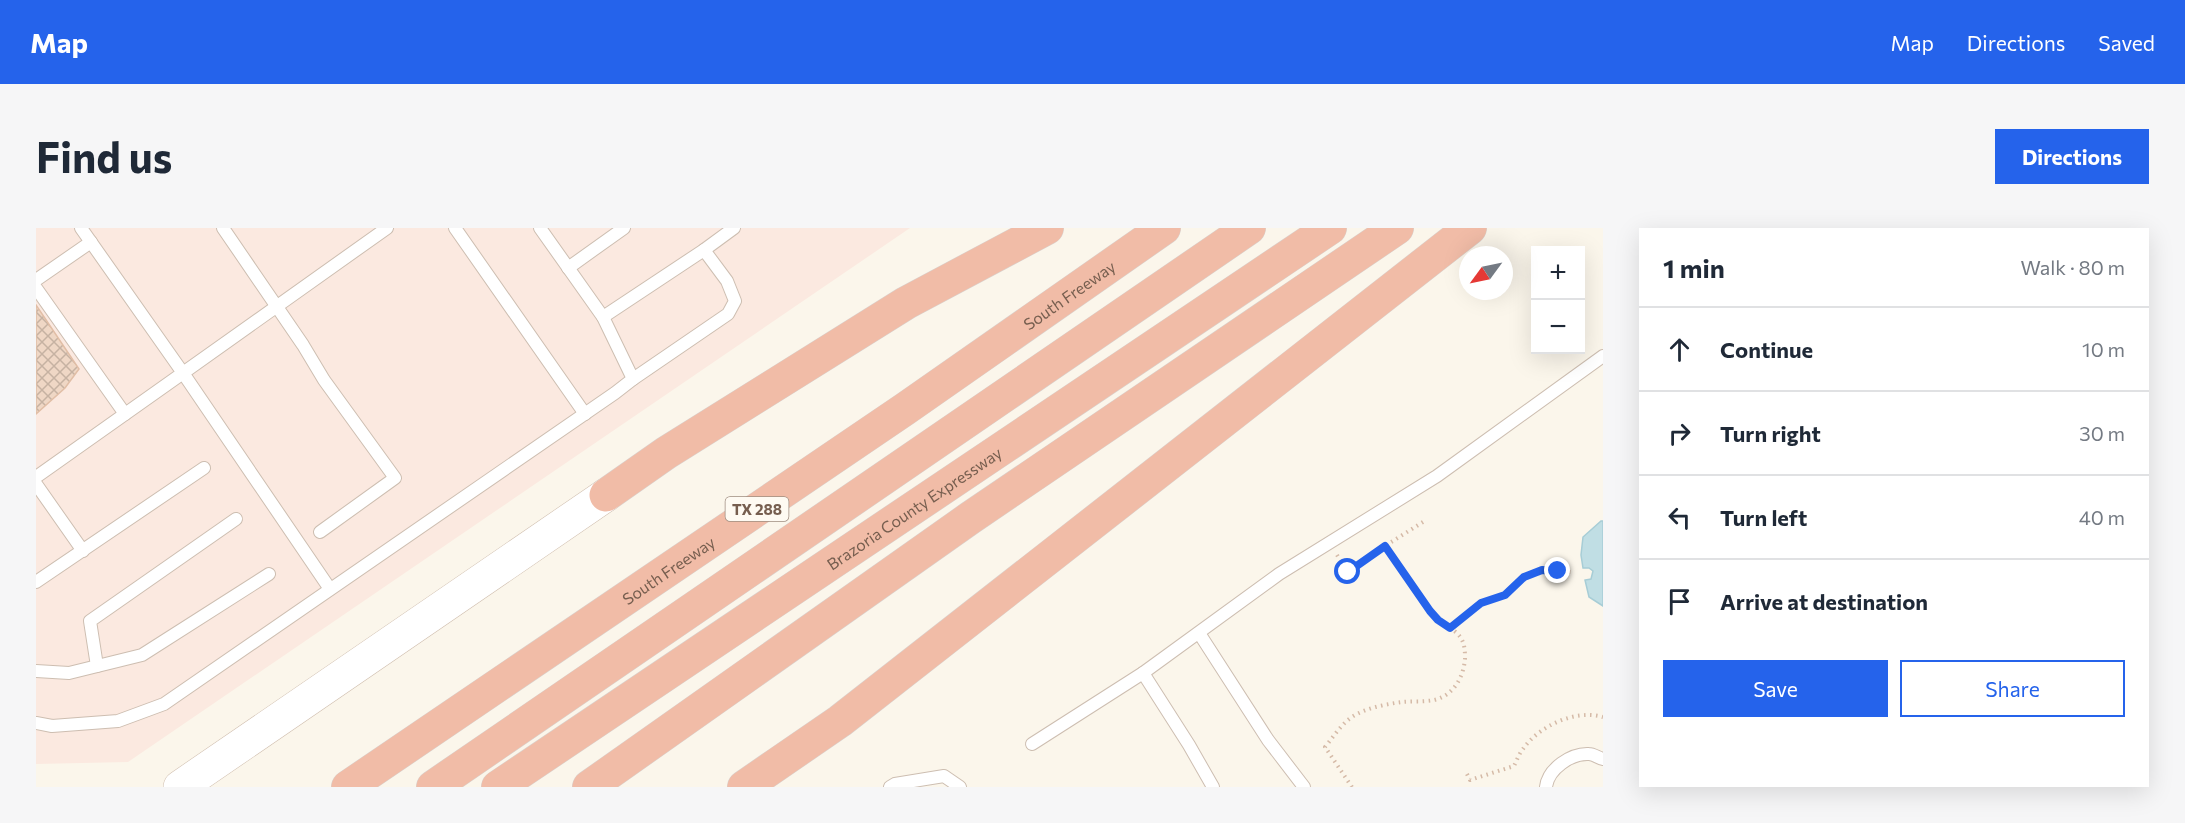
<!DOCTYPE html>
<html lang="en">
<head>
<meta charset="utf-8">
<style>
  body { margin:0; font-family:Commissioner,sans-serif; background:#f6f6f7; color:#1f2937 }
  .controls { position:absolute; right:18px; top:18px; display:grid; overflow:hidden; border-radius:0px; box-shadow:0 6px 24px #0002 }
  .controls button { width:54px; height:54px; display:grid; place-items:center; padding:0; border:0; border-bottom:2px solid #e0e1e3; background:#fff; color:#1f2937; font:30px sans-serif }
  .compass { position:absolute; left:1423px; top:18px; width:54px; height:54px; border-radius:50%; background:#fff; box-shadow:0 6px 24px #0002; rotate:237deg }
  .stop { position:absolute; width:18px; height:18px; margin:-14px; border:4px solid #2563eb; border-radius:50%; background:#fff }
  .stop.end { background:#2563eb; border-color:#fff; box-shadow:0 2px 6px #0008 }
  .list { margin:0; padding:0; list-style:none }
  h2 { display:flex; justify-content:space-between; align-items:center; height:78px; margin:0; padding:0 24px; font-size:26px }
  h2 small { font-size:20px; font-weight:400; color:#747a83 }
  .list li { display:grid; grid-template-columns:39px 1fr auto; gap:18px; align-items:center; box-sizing:border-box; height:84px; padding:0 24px; border-top:2px solid #e0e1e3 }
  .list b { display:block; font-size:22px; white-space:nowrap }
  .list em { font-size:20px; font-style:normal; color:#747a83 }
  .actions { display:flex; gap:12px; padding:18px 24px }
  .actions a { flex:1; padding:14px 0; border:2px solid #2563eb; border-radius:0px; text-align:center; font-size:21px; color:#2563eb }
  .actions .main { background:#2563eb; color:#fff }
  .icon { flex:none; width:33px; height:33px; fill:none; stroke:currentColor; stroke-width:2; stroke-linecap:round; stroke-linejoin:round }
  .map { position:relative; flex:none; width:1567px; height:559px; overflow:hidden; border-radius:0px }
  header { display:flex; align-items:center; gap:36px; box-sizing:border-box; height:84px; padding:0 30px; background:#2563eb; color:#fff }
  header strong { font-size:28px }
  nav { display:flex; gap:33px; margin-inline-start:auto; font-size:21px }
  .intro { display:flex; align-items:center; justify-content:space-between; box-sizing:border-box; height:144px; padding:0 36px }
  h1 { margin:0; font-size:42px }
  .button { padding:15px 27px; border-radius:0px; background:#2563eb; color:#fff; font-size:21px; font-weight:700 }
  main { display:flex; gap:36px; padding:0 36px }
  aside { flex:1; background:#fff; border-radius:0px; box-shadow:0 6px 24px #0002 }
  .map>svg:first-child { display:block }
  .commercial { fill:#fbe9e0 }
  .water { fill:#c0dee4; stroke:#a7cdd6; stroke-width:1.5 }
  .building { fill:url(#building-cross-hatch); stroke:#e1bea6; stroke-width:1.5 }
  .lines { fill:none; stroke-linecap:round; stroke-linejoin:round }
  .lane-casing { stroke:#cdbeb1; stroke-width:14 }
  .secondary-casing { stroke:#d0bfaf; stroke-width:34 }
  .highway-casing { stroke:#d9d2ce; stroke-width:34 }
  .path { stroke:#d5baa7; stroke-width:4; stroke-dasharray:1.5 4.5; stroke-linecap:butt }
  .lane { stroke:#fff; stroke-width:12 }
  .secondary { stroke:#fff; stroke-width:33 }
  .highway { stroke:#f1bca7; stroke-width:33 }
  .route { stroke:#2563eb; stroke-width:8 }
  .labels { text-anchor:middle; dominant-baseline:central; stroke-width:4.5; stroke-linejoin:round; paint-order:stroke }
  .shield { fill:#fefaf2; stroke:#9f8d80; stroke-width:1.5 }
  .shield-label { font-size:15px; font-weight:bold; fill:#765e4f }
  .street-label { font-size:16px; fill:#765e4f; stroke:#fefaf2 }
</style>
</head>
<body>
<header>
<strong>Map</strong>
<nav><a>Map</a><a>Directions</a><a>Saved</a></nav>
</header>
<div class="intro"><h1>Find us</h1><a class="button">Directions</a></div>
<main>
<div class="map">
<svg width="1567" height="559" viewBox="0 0 1567 559">
  <defs>
    <pattern id="building-cross-hatch" width="8" height="8" patternUnits="userSpaceOnUse" patternTransform="scale(1.5)"><rect width="8" height="8" fill="#efd7c5"/><path d="M0 0l8 8M0 8l8-8" fill="none" stroke="#c6b2a2"/></pattern>
  </defs>
  <rect width="100%" height="100%" fill="#fbf6eb"/>
  <path class="commercial" d="M0,0H874L92,534L0,536Z"/>
  <path class="water" d="M1565,293H1567V378L1553,369L1549,352L1555,351L1557,343L1553,340H1547L1545,327L1547,309Z"/>
  <path class="building" d="M0,77L43,141L29,160L0,186Z"/>
  <g class="lines">
    <defs>
      <g id="lane">
        <path d="M187,0L267,117L288,152L359,250L284,304"/>
        <path d="M419,0L549,186"/>
        <path d="M668,22L698,0"/>
        <path d="M532,40L588,0"/>
        <path d="M0,52L55,14"/>
        <path d="M0,60L89,186"/>
        <path d="M567,89L668,22L691,53L699,73L692,86L597,151"/>
        <path d="M0,249L147,145L45,0"/>
        <path d="M0,256L47,323"/>
        <path d="M0,354L168,240"/>
        <path d="M294,361L147,145L351,0"/>
        <path d="M1163,405L1232,512L1268,559"/>
        <path d="M61,438L54,393L200,291"/>
        <path d="M0,443L33,445L106,427L233,346"/>
        <path d="M0,495L16,498L82,493L128,476L579,165L597,151L567,89L504,0"/>
        <path d="M996,516L1107,445"/>
        <path d="M854,559L859,556L908,548L924,559"/>
        <path d="M1177,559L1153,517L1107,445L1243,346L1401,248L1567,128"/>
        <path d="M1510,559C1512,541 1535,525 1553,526C1557,526 1563,530 1567,531"/>
      </g>
      <path id="secondary" d="M144,559L570,267"/>
      <g id="highway">
        <path d="M570,267L630,225L870,75L1011,0"/>
        <path id="s1" d="M312,559L869,181L1128,0"/>
        <path d="M397,559L1213,0"/>
        <path id="s2" d="M462,559L1294,0"/>
        <path d="M553,559L934,290L1361,0"/>
        <path d="M708,559L804,493L1434,0"/>
      </g>
    </defs>
    <use href="#lane" class="lane-casing"/>
    <use href="#secondary" class="secondary-casing"/>
    <use href="#highway" class="highway-casing"/>
    <g class="path">
      <path d="M1387,294L1349,318L1394,383L1402,392L1414,400L1445,375L1469,367L1488,349L1506,342L1536,344"/>
      <path d="M1301,327L1312,344L1349,318"/>
      <path d="M1431,546L1434,552L1478,538C1481,532 1483,526 1487,521C1503,498 1539,481 1567,489"/>
      <path d="M1316,559L1289,519C1299,507 1307,493 1321,486C1335,479 1351,476 1366,474C1376,473 1388,474 1398,472C1417,468 1428,449 1429,430C1429,416 1427,408 1414,400"/>
    </g>
    <use href="#lane" class="lane"/>
    <use href="#secondary" class="secondary"/>
    <use href="#highway" class="highway"/>
  </g>
  <g class="lines">
    <path class="route" d="M1312,344L1349,318L1394,383L1402,392L1414,400L1445,375L1469,367L1488,349L1506,342L1522,343"/>
  </g>
  <g class="labels">
    <rect class="shield" x="689.5" y="269" width="63" height="24" rx="4.5"/>
    <g class="shield-label">
      <text x="721" y="281">TX 288</text>
    </g>
    <g class="street-label">
      <text stroke="none"><textPath href="#s1" startOffset="873">South Freeway</textPath></text>
      <text stroke="none"><textPath href="#s2" startOffset="501">Brazoria County Expressway</textPath></text>
      <text stroke="none"><textPath href="#s1" startOffset="387">South Freeway</textPath></text>
    </g>
  </g>
</svg>
<div class="controls">
<button>+</button>
<button>−</button>
</div>
<svg class="compass" viewBox="-18 -18 36 36"><path d="M0-13l5 13h-10z" fill="#e53935"/><path d="M0 13l5-13h-10z" fill="#747a83"/></svg>
<div class="stop" style="left:1312px;top:344px"></div>
<div class="stop end" style="left:1522px;top:343px"></div>
</div>
<aside>
<h2>1 min<small>Walk · 80 m</small></h2>
<ul class="list">
<li><svg class="icon" aria-label="ahead" viewBox="0 0 24 24"><path d="M12 20V5M6 11l6-6 6 6"/></svg><div><b>Continue</b></div><em>10 m</em></li>
<li><svg class="icon" aria-label="right" viewBox="0 0 24 24"><path d="M7 20v-9h11M14 6l5 5-5 5"/></svg><div><b>Turn right</b></div><em>30 m</em></li>
<li><svg class="icon" aria-label="left" viewBox="0 0 24 24"><path d="M17 20v-9H6M10 6l-5 5 5 5"/></svg><div><b>Turn left</b></div><em>40 m</em></li>
<li><svg class="icon" aria-label="arrive" viewBox="0 0 24 24"><path d="M6 21V4h12l-3 4 3 4H6"/></svg><div><b>Arrive at destination</b></div></li>
</ul>
<div class="actions"><a class="main">Save</a><a>Share</a></div>
</aside>
</main>
</body>
</html>
